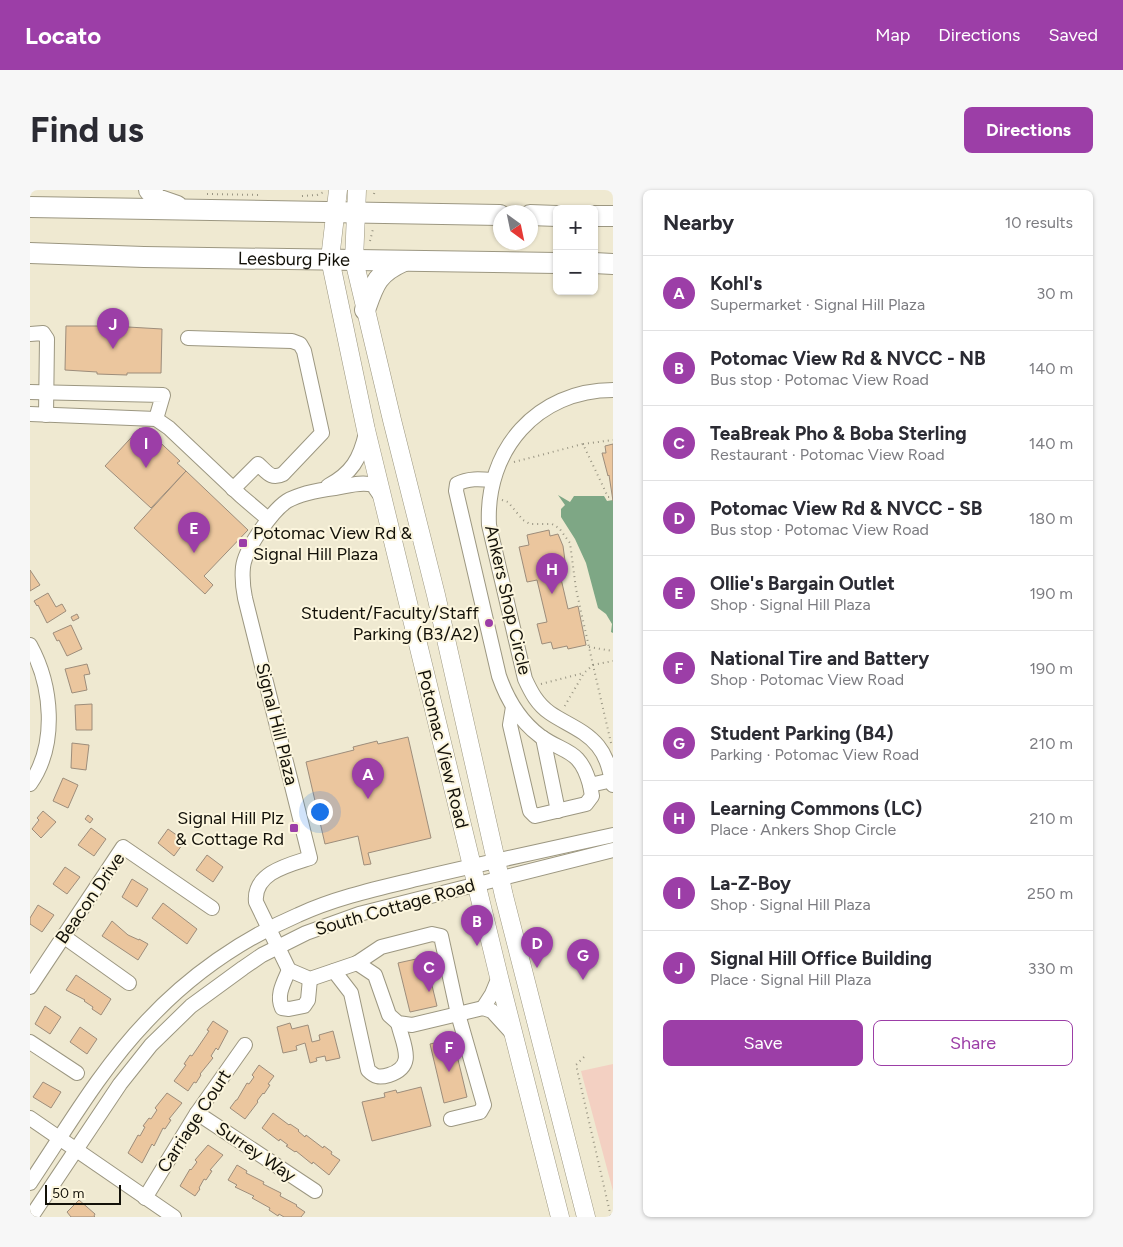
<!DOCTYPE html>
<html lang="en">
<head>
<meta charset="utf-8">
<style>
  body { margin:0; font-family:Figtree,sans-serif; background:#f7f7f7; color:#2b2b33 }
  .controls { position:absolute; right:15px; top:15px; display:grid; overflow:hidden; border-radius:8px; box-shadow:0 1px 4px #0004 }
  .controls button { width:45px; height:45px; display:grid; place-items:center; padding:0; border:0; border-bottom:1px solid #e1e1e2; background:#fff; color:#2b2b33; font:25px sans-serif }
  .compass { position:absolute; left:463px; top:15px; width:45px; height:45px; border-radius:50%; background:#fff; box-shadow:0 1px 4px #0004; rotate:147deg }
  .scale { position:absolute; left:15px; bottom:12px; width:76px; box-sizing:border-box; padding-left:5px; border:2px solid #131109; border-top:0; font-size:14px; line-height:18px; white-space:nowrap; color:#131109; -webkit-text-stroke:4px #fcf6de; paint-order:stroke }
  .you { position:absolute; left:289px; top:621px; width:18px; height:18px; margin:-12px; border:4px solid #fff; border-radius:50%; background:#1a73e8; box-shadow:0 0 0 8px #1a73e833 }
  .badge { display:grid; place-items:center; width:32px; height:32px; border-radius:50%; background:#9c3ea7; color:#fff; font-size:16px; font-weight:700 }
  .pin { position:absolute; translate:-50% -41px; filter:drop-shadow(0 1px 2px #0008) }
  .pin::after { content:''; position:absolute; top:26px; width:18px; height:15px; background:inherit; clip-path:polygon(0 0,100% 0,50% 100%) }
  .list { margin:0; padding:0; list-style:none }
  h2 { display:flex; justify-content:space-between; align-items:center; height:65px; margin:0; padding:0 20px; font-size:21px }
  h2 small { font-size:16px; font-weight:400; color:#7c7c81 }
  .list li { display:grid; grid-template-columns:32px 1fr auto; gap:15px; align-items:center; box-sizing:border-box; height:75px; padding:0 20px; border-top:1px solid #e1e1e2 }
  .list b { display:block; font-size:19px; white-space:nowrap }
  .list p { margin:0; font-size:16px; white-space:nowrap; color:#7c7c81 }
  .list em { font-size:16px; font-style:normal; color:#7c7c81 }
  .actions { display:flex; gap:10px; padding:15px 20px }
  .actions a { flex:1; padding:11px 0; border:1px solid #9c3ea7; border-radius:8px; text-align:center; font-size:18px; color:#9c3ea7 }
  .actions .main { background:#9c3ea7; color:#fff }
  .map { position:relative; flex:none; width:583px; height:1027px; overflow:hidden; border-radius:8px }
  header { display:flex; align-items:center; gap:30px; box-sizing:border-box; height:70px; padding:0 25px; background:#9c3ea7; color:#fff }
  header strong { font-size:24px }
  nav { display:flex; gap:28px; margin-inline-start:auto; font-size:18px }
  .intro { display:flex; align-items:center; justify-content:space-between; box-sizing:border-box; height:120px; padding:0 30px }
  h1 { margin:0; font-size:35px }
  .button { padding:12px 22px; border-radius:8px; background:#9c3ea7; color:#fff; font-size:18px; font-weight:700 }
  main { display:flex; gap:30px; padding:0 30px }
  aside { flex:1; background:#fff; border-radius:8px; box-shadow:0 1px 4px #0004 }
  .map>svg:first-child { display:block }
  .green { fill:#f3d0c2 }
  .water { fill:#7ea785 }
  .building { fill:#ebc69e; stroke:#9d8d7b }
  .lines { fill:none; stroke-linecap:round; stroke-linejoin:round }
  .minor-casing { stroke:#9c9781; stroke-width:16 }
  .major-casing { stroke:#9c9781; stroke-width:19 }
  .highway-casing { stroke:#9c9781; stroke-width:22 }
  .path { stroke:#999583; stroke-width:2; stroke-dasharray:1 4; stroke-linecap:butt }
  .minor { stroke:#fff; stroke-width:14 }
  .major { stroke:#fff; stroke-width:18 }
  .highway { stroke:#fff; stroke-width:20 }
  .poi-dot { fill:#9c3ea7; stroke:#fcf6de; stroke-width:2 }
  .labels { text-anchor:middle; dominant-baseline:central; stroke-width:4; stroke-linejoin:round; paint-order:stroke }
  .street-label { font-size:18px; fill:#131109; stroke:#fcf6de }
  .poi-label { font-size:18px; fill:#131109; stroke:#fcf6de; text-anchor:end }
</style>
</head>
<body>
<header>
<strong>Locato</strong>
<nav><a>Map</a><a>Directions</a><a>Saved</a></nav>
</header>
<div class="intro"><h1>Find us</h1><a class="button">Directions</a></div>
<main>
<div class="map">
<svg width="583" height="1027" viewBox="0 0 583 1027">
  <rect width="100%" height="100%" fill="#efe9d1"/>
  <path class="green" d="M583,874V1001L551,881Z"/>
  <path class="water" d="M528,305L540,312L544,306H574L577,311L583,310V443L581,442L582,434L576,424L568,418L556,373L545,349L531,327V319L535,315Z"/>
  <g class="building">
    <path d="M69,134L98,135V137L132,139L131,183H97V185L67,184V182L35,180L36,136H68Z"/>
    <path d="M110,238L118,245L120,243L150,271L147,273L156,281L121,318L75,276Z"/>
    <path d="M583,254V311L579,285L578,286L572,263H576L575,256Z"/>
    <path d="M156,281L218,340L174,386L183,395L175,404L104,338Z"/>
    <path d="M519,340L520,346L528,344L533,356L536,378L529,380L538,419L548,416L556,455L538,459L537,456L523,459L521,452L512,454L507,434L517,432L507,390L497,392L489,357L499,355L497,345Z"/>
    <path d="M0,380L10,395L0,401Z"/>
    <path d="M18,403L26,417L32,414L36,421L17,433L8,415L7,416L4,411Z"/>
    <path d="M47,424L49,428L43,431L41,427Z"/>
    <path d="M41,435L52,459L37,466L29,450L27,451L23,443Z"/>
    <path d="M57,474L60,484L54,485L57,500L42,503L35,479Z"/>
    <path d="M62,514V540H46L45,515Z"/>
    <path d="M378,547L401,648L338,663L341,674L334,675L328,646L295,654L276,572L324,560L323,557L347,551L348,554Z"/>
    <path d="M42,553L59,555L56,580L41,578Z"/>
    <path d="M33,588L48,595L38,618L23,611Z"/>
    <path d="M13,621L26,632L11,648L2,639L9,630L7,628Z"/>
    <path d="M58,625L63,629L60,633L55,629Z"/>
    <path d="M61,638L76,649L64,666L48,655Z"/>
    <path d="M138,639L155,651L144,666L128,653Z"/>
    <path d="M177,665L193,677L183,692L166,680Z"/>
    <path d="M35,677L50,687L37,704L23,694Z"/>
    <path d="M102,689L118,699L107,717L92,707Z"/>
    <path d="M133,713L167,739L157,754L122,728Z"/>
    <path d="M8,715L24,725L12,742L0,734V728Z"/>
    <path d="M82,731L98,745L109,750V749L118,754L108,770L72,746Z"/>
    <path d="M395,767L407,816L380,822L368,773Z"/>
    <path d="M46,785L81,809L71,825L62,819L63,817L54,811L55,810L36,800Z"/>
    <path d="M15,816L31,827L20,844L5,834Z"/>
    <path d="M183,831L198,841L188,860L186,858L181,866L183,868L170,884L171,885L166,893L164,892L158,901L144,891L156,875L154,874L160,865L162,866L179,841L177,840Z"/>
    <path d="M260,833L262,839L278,835L282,852L290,850L289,845L303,841L310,868L296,871L295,866L286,868L287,871L280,873L275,853L266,856L267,860L253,863L247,837Z"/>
    <path d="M50,837L67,849L57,864L40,852Z"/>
    <path d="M426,848L428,856L425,857L437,907L414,913L400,854Z"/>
    <path d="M229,875L244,886L238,894L240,895L234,904L233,903L227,911L228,912L215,929L200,918L206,910H207L217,893L219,894L224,887L222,885Z"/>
    <path d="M13,892L31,902L21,918L3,907Z"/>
    <path d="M391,897L401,936L342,951L332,912L355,907L354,903L366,900L367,903Z"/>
    <path d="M137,903L152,913L139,929L141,930L135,939L133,938L124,956L122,954L112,973L98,963L108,945L110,946L115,937L113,936L119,928L121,929L127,920L125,918Z"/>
    <path d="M243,923L259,935L260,934L269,940L268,941L275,947L276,945L293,958L294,956L302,962L301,964L310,970L299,985L283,972L282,974L266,961L265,962L256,956L258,955L250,949L249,951L232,938Z"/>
    <path d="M178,955L193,965L180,980L182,981L176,990L174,989L169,998L170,999L165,1006L150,996L160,979L161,980L167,972L165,970Z"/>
    <path d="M207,975L217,981L216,983L234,992L233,994L251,1003L250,1006L267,1015L266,1016L275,1022L271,1027H254L249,1024L248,1026L239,1020L240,1018L222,1008L224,1006L205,997L207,995L198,990Z"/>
    <path d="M49,1010L65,1024L64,1026L65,1027H41L37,1022Z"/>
  </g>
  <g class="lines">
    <defs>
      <g id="minor">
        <path d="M0,144L13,143L17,149L16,225"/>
        <path d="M158,148L262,151L270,154L274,161L292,243L253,284C241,290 237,282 228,274L203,299"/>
        <path d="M583,200C507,200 455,260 459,335L495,489C501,502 507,514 520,523C536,534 555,540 568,556C577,567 580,581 583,595"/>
        <path d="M0,202L133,205L126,229"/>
        <path d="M0,224L126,229L139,238L211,306L238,329"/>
        <path d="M462,290C450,289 438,288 427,294L426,301L469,486C477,509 490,531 510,546C535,564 550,558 560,595L582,590"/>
        <path d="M298,296C322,283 330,269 336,243"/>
        <path d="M352,308L343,295C332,291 317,296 305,298C289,300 271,303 257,311C242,321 215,359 213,377C212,387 213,398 215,408L280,668C258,675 223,683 226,712L259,780L280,789L327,773L345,785L359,825L368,833L382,835L453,818L462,821L483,844"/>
        <path d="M0,455C22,495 28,554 0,594"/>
        <path d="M483,517L480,535L500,621L505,626L556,614L562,606L560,595"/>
        <path d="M513,548L528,621"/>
        <path d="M33,746L99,793"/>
        <path d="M327,773L351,757L402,744L411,746L428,824L454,915L450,922L421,929"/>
        <path d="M259,780C254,792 246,805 252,818L259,819L274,816L278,810L280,789"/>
        <path d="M304,781L321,803L338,880C345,887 349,888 359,885C387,876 373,855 368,833"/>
        <path d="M0,797L93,657L182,718"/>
        <path d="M453,818L462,804L469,787"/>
        <path d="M0,852L47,883"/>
        <path d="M167,923L285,1001"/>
        <path d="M0,928L144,1027"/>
        <path d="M0,993C37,938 71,879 117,831C159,786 212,749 268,725C307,707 350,698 391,688C455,673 519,659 583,645"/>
        <path d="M115,1008L167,923L215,855"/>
        <path d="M1,1027L90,894L121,855L161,816L213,778L232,765L276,743L329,724L583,660"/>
      </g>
      <g id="major">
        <path d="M308,0L300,69L336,240L469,787L530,1027"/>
        <path d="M327,0L324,70L362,230L406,405L474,706L556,1027"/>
      </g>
      <g id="highway">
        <path d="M119,0L127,9L147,16"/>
        <path d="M0,17L470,25"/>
        <path d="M500,25L527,26"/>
        <path d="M564,26H583"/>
        <path id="s1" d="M0,63L114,67L527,73"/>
        <path d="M564,73L583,74"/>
        <path d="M335,120C344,94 347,83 374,71"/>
      </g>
    </defs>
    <use href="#minor" class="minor-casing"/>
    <use href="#major" class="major-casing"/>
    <use href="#highway" class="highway-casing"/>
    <g class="path">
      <path d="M177,4L232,5"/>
      <path d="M344,4L345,0"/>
      <path d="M272,6L287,5L294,2"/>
      <path d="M340,51L343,39"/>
      <path d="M553,254L583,250"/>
      <path d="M484,272L553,254L578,307H583"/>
      <path d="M472,310L478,312L493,330L500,334H522L529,338L540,353L546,399L563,475L554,483L533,519"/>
      <path d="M559,457L583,461"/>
      <path d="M511,494L554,483"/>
      <path d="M581,553L563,475L583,471"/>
      <path d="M554,867L546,875L581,1027"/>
    </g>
    <use href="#minor" class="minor"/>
    <use href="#major" class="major"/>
    <use href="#highway" class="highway"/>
  </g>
  <g class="poi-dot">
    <rect x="208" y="348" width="10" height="10" rx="2.5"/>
    <circle cx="459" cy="433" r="5"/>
    <rect x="259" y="633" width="10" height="10" rx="2.5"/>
  </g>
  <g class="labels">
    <g class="street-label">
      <text stroke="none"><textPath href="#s1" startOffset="264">Leesburg Pike</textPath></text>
      <text transform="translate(478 410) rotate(77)">Ankers Shop Circle</text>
      <text transform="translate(247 534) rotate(76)">Signal Hill Plaza</text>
      <text transform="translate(413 559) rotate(76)">Potomac View Road</text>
      <text transform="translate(60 708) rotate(-55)">Beacon Drive</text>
      <text transform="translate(365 717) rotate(-16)">South Cottage Road</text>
      <text transform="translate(164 931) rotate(-57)">Carriage Court</text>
      <text transform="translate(226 962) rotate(34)">Surrey Way</text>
    </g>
    <g class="poi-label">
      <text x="223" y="343" text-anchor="start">Potomac View Rd &amp;<tspan x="223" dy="21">Signal Hill Plaza</tspan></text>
      <text x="449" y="423">Student/Faculty/Staff<tspan x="449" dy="21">Parking (B3/A2)</tspan></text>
      <text x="254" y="628">Signal Hill Plz<tspan x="254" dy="21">&amp; Cottage Rd</tspan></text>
    </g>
  </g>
</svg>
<div class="controls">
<button>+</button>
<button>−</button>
</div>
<svg class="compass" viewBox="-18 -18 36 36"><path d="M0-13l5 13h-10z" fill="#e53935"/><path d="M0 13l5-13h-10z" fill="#7c7c81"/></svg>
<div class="scale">50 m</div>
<div class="you"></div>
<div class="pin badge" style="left:338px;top:609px">A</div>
<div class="pin badge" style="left:447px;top:756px">B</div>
<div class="pin badge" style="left:399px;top:802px">C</div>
<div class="pin badge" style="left:507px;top:778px">D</div>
<div class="pin badge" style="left:164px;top:363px">E</div>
<div class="pin badge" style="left:419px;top:882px">F</div>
<div class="pin badge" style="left:553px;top:790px">G</div>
<div class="pin badge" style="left:522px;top:404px">H</div>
<div class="pin badge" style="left:116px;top:278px">I</div>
<div class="pin badge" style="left:83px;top:159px">J</div>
</div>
<aside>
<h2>Nearby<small>10 results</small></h2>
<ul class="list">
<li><span class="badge">A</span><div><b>Kohl's</b><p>Supermarket · Signal Hill Plaza</p></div><em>30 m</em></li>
<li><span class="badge">B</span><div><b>Potomac View Rd &amp; NVCC - NB</b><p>Bus stop · Potomac View Road</p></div><em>140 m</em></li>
<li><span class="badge">C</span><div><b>TeaBreak Pho &amp; Boba Sterling</b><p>Restaurant · Potomac View Road</p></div><em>140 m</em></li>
<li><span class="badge">D</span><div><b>Potomac View Rd &amp; NVCC - SB</b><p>Bus stop · Potomac View Road</p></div><em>180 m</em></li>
<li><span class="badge">E</span><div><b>Ollie's Bargain Outlet</b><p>Shop · Signal Hill Plaza</p></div><em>190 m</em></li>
<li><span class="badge">F</span><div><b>National Tire and Battery</b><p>Shop · Potomac View Road</p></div><em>190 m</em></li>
<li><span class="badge">G</span><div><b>Student Parking (B4)</b><p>Parking · Potomac View Road</p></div><em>210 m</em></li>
<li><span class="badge">H</span><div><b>Learning Commons (LC)</b><p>Place · Ankers Shop Circle</p></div><em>210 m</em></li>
<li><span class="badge">I</span><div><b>La-Z-Boy</b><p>Shop · Signal Hill Plaza</p></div><em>250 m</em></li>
<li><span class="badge">J</span><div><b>Signal Hill Office Building</b><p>Place · Signal Hill Plaza</p></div><em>330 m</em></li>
</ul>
<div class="actions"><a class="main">Save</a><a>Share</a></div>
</aside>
</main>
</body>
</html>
